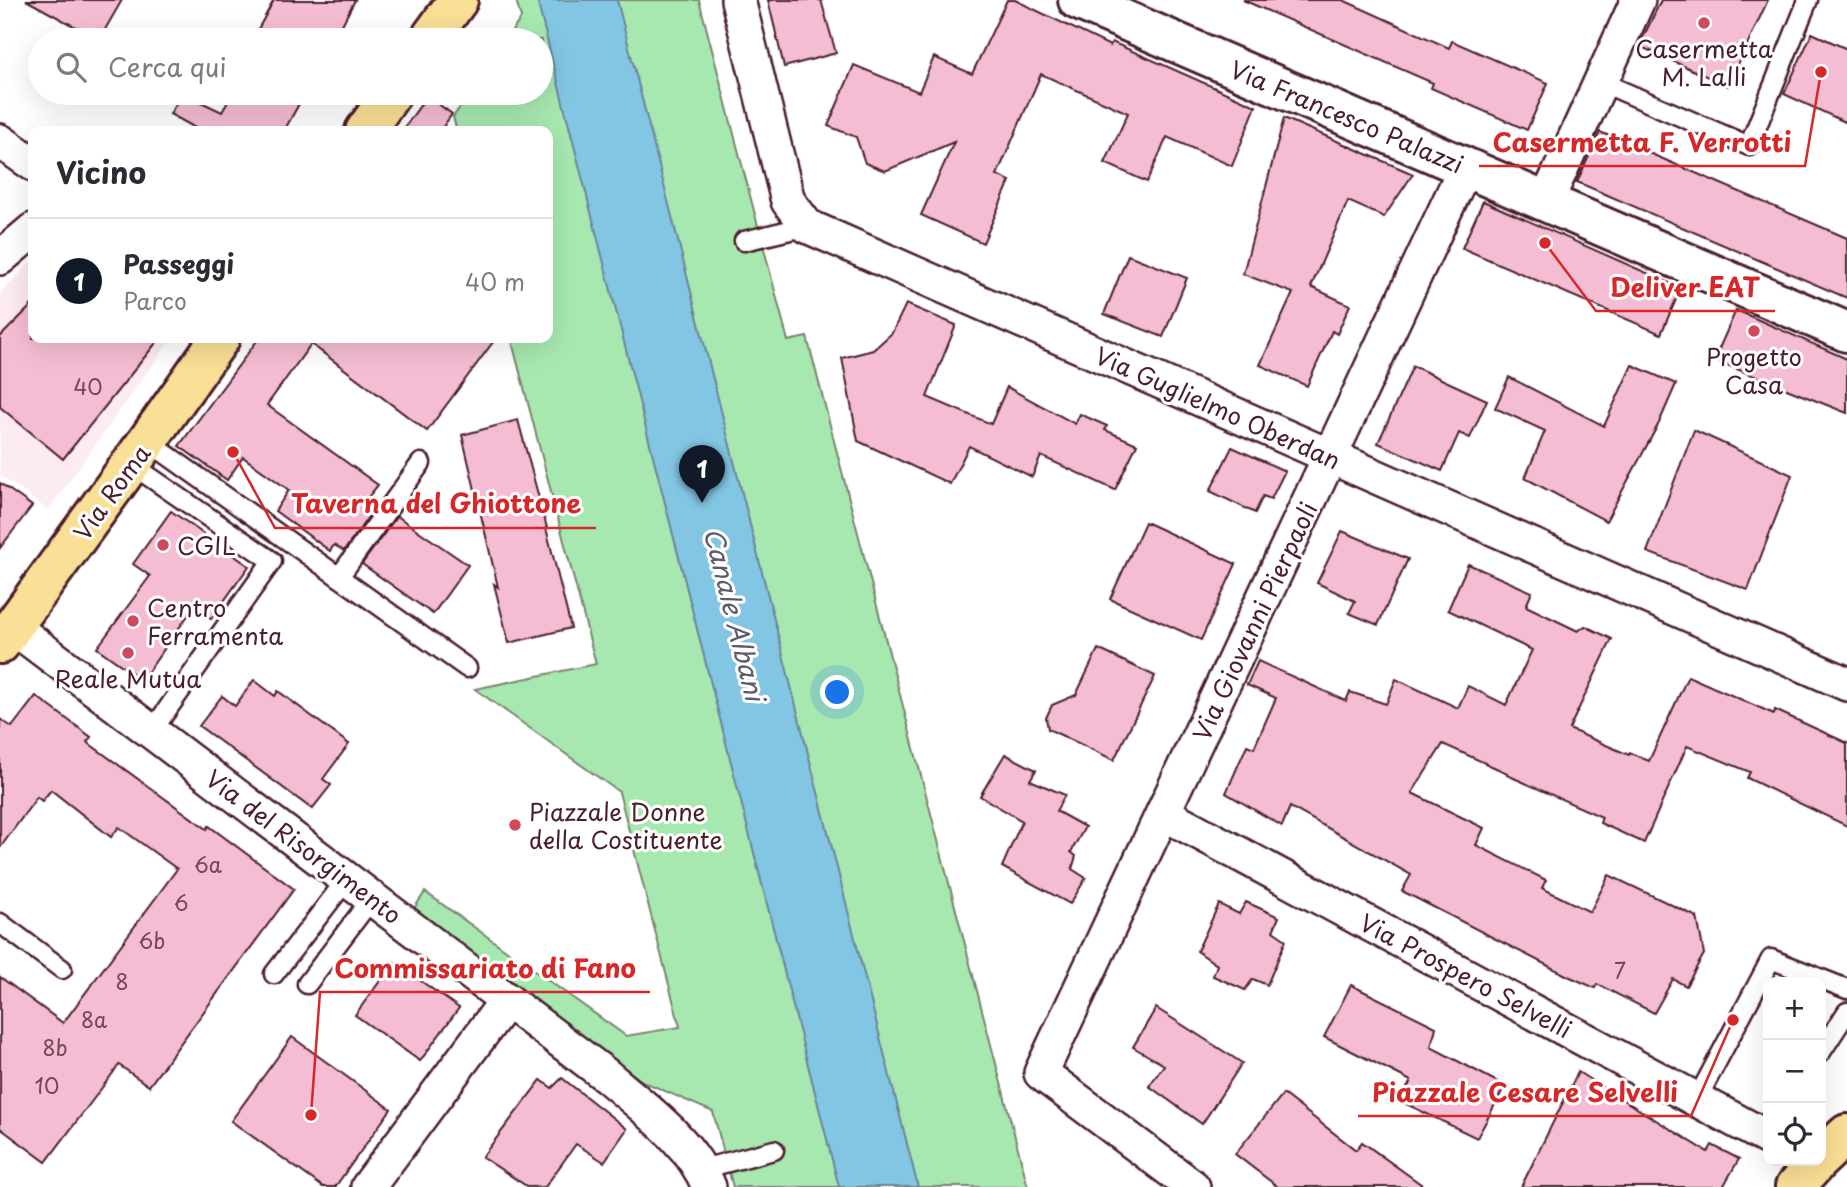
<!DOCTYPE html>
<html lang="it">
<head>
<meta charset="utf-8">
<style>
  body { margin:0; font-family:"Playpen Sans",sans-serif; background:#f2f2f3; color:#2b2b33 }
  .controls { position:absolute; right:21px; bottom:21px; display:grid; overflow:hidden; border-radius:14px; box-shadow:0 7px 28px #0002 }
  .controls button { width:63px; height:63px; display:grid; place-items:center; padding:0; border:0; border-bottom:2px solid #e1e1e2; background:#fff; color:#2b2b33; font:35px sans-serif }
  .you { position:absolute; left:838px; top:693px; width:24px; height:24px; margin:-18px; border:5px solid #fff; border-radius:50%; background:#1a73e8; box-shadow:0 0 0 10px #1a73e833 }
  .badge { display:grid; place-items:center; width:46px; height:46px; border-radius:50%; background:#111827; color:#fff; font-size:23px; font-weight:700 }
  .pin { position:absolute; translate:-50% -58px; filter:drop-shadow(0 2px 4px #0008) }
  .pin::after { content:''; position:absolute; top:37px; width:24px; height:21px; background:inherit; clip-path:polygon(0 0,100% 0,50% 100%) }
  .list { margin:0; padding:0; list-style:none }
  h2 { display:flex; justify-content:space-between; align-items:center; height:91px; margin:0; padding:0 28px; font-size:30px }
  h2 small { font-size:23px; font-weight:400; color:#7c7c81 }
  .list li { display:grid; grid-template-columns:46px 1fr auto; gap:21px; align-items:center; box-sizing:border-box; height:126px; padding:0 28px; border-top:2px solid #e1e1e2 }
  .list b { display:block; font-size:26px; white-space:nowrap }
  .list p { margin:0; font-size:23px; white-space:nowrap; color:#7c7c81 }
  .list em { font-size:23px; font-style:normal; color:#7c7c81 }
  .icon { flex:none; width:38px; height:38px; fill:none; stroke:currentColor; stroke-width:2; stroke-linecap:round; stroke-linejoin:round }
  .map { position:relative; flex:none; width:1847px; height:1187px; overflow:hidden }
  .search { position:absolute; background:#fff; box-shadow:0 7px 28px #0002; left:28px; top:28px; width:525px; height:77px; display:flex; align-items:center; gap:18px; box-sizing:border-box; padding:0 24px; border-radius:38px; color:#7c7c81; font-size:26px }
  .panel { position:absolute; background:#fff; box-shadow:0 7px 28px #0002; left:28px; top:126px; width:525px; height:217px; border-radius:14px }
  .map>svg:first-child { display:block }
  .built { fill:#fcebf2 }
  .green { fill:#a7e8b1; stroke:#78846e; stroke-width:2 }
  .water { fill:#82c6e3; stroke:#6c8399; stroke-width:2 }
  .building { fill:#f5bdd3; stroke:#4a1f2b; stroke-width:2 }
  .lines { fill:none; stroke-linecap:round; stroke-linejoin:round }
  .lane-casing { stroke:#4a1f2b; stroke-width:23 }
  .street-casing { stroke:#4a1f2b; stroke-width:38 }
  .secondary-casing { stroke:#4a1f2b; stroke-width:44 }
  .primary-casing { stroke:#4a1f2b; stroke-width:44 }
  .lane { stroke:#fff; stroke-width:18 }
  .street { stroke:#fff; stroke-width:33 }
  .secondary { stroke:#fff; stroke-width:38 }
  .primary { stroke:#fadf96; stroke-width:38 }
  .poi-dot { fill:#d1495b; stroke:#fff; stroke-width:2.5 }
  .labels { text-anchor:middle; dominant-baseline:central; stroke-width:6; stroke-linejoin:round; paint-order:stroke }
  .number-label { font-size:21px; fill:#754655 }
  .poi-label { font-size:24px; fill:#4a1f2b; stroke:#fff }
  .street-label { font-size:24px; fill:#4a1f2b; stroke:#fff }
  .water-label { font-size:26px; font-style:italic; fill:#5e596b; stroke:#fff }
  .leader { fill:none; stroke:#d62828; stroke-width:2.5 }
  .callout-dot { fill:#d62828; stroke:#fff; stroke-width:2.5 }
  .callout-label { font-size:26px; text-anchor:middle; font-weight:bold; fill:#d62828; stroke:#fff; stroke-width:6; stroke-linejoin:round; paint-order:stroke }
</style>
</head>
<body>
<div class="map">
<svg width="1847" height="1187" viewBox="0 0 1847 1187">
  <rect width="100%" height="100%" fill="#fff"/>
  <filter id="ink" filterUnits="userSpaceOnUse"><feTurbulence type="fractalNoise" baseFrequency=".0143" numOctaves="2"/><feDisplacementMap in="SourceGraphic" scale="14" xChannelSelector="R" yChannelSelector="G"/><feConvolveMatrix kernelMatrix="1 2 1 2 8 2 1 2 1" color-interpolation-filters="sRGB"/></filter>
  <g filter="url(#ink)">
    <path class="built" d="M33,260V338H172L48,510L0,475V294Z"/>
    <path class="green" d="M516,0H699L788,341L807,337L1028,1187H733L713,1112L642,1081L413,910L425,892L626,1036L680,1027L619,792L475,689L596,664L511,338H548V131H457L453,117L470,93H541V40H506L521,18Z"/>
    <path class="water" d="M537,0H617L918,1187H839Z"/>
    <g class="building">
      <path d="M26,0H122L99,40Z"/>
      <path d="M274,0H355L334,40H252Z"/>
      <path d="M768,0H821L836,53L784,67Z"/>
      <path d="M1007,0H1015L1110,46L1112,42L1256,106L1232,166L1167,137L1147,182L1105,163L1128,113L1041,74L997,175L1010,181L983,243L921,215L954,142L885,171L865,163L856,137L828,126L854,65L919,92L934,57L972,74Z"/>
      <path d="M1243,0H1343L1449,48L1452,41L1548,83L1527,130L1431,88L1433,83Z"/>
      <path d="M1661,0H1768L1728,86L1639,46Z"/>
      <path d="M1812,33L1847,49V123L1784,94Z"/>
      <path d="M182,93L222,112L233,93H305L284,131H201L170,114Z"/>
      <path d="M427,96L452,114L440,131H402Z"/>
      <path d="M1284,118L1413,174L1384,217L1348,201L1311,287L1350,305L1337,334L1332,331L1307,386L1260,365L1293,293L1243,274Z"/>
      <path d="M1600,132L1847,238V298L1577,182Z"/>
      <path d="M1483,201L1681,288L1661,334L1462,248Z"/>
      <path d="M1128,255L1187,278L1163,337L1104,314Z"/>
      <path d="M33,304V338H160L63,459L0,407V337Z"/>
      <path d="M906,304L956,325L927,397L991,424L1007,387L1075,424L1080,414L1107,426L1105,430L1137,444L1115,490L1041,456L1032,477L969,446L950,484L858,441L842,358L873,350L892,333Z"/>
      <path d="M1736,310L1847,359V413L1714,360Z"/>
      <path d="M259,338H496L427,431L311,344L267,405L378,485L369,496L378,503L344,551L334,545L330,551L275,511L289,490L243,457L227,480L179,446Z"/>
      <path d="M1632,365L1676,384L1659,423L1606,521L1525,478L1545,431L1495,408L1509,377L1604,426Z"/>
      <path d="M1413,366L1487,400L1470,438L1459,433L1442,471L1378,443Z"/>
      <path d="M518,420L547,528H546L571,628L509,643L494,584L498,587L462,435Z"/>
      <path d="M1694,430L1792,475L1748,590L1647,552Z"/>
      <path d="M1232,447L1285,471L1271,499L1263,496L1255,513L1210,491Z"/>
      <path d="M0,483L32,506L0,548Z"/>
      <path d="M171,511L249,566L211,619L194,607L142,680L97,648L150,576L133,564Z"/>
      <path d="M397,516L468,565L433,614L362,564Z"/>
      <path d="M1145,522L1236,564L1201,640L1110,599Z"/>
      <path d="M1342,531L1408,559L1378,625L1349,613L1355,601L1317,583Z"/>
      <path d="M1468,564L1532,592L1526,606L1578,631L1585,626L1612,639L1569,729L1629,755L1630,753L1649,761L1688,676L1774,714L1775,710L1847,743V826L1747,778L1750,772L1687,746L1644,843L1600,823L1602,817L1507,775V773L1443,744L1412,793L1484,828L1476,845L1546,880L1542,888L1590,912L1609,875L1697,917L1704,954L1686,986L1673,979L1654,1013L1597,984L1595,988L1568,976L1402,891L1411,875L1290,807L1282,826L1226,793L1247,745L1254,748L1276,698L1247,685L1258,661L1346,701L1350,692L1386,704L1396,679L1458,708L1468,686L1506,705L1532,650L1448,610Z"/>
      <path d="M1098,649L1155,676L1114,760L1048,729L1046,718L1052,705L1076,695Z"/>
      <path d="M254,680L275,696L278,691L349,744L323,779L331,785L312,809L199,726L222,696L235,706Z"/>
      <path d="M36,696L91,737L87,742L207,829L209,826L294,889L149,1086L119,1065L46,1162L0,1128V977L63,1023L177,869L119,827L111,837L51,790L42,801L37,797L0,848V719L12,727Z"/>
      <path d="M1005,754L1036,770L1030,780L1065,795L1056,811L1085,827L1071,852L1076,856L1072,869L1086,878L1070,904L1002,867L1022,821L980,796Z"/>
      <path d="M1246,902L1279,917L1273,931L1286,940L1267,985L1253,979L1245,990L1213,976L1217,965L1197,951L1219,904L1239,914Z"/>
      <path d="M394,962L459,1008L420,1061L355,1015Z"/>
      <path d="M1351,985L1436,1027L1431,1047L1505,1086L1477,1138L1400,1101L1411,1081L1324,1037Z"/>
      <path d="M1156,1008L1242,1063L1202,1124L1149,1086L1164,1065L1133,1047Z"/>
      <path d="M292,1037L391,1109L335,1187H323L231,1121Z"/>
      <path d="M1578,1072L1708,1152L1712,1145L1739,1159L1723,1187H1521Z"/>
      <path d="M562,1078L627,1129L604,1162L576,1144L545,1187H528L482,1157L541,1080L552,1088Z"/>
      <path d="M1283,1094L1356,1150L1362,1142L1425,1187H1278L1235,1154Z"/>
    </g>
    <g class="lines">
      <defs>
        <g id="lane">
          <path d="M1601,82L1749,146L1808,0"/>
          <path d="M744,241L807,226"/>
          <path d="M146,443L163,452L467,668"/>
          <path d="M131,464L272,561L152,731"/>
          <path d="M339,577L421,463"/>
          <path d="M0,923L62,969"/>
          <path d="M274,974L347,879"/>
          <path d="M307,984L372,898"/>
          <path d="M1821,1052L1847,1012"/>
          <path d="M1697,1099L1771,959L1847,989"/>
          <path d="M702,1169L774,1150"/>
        </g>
        <g id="street">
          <path d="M738,0L788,201L807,226L1847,684"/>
          <path d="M0,141L33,164"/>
          <path d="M1546,202L1638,0"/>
          <path d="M0,258L33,230"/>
          <path d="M13,627L607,1076C644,1108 691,1141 709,1187"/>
          <path d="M1163,813L1768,1138"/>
          <path d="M368,1187L507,1000"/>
          <path d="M1193,1187L1041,1073L1465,168"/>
        </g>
        <path id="secondary" d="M1078,0L1847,332"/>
        <g id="primary">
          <path d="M429,40L458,0"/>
          <path d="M365,131L392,93"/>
          <path d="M0,644L146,443L220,338"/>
          <path d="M1821,1158L1847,1134"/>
          <path d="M1795,1187L1818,1161"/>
        </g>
      </defs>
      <use href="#lane" class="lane-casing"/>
      <use href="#street" class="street-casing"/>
      <use href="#secondary" class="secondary-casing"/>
      <use href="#primary" class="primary-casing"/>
      <use href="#lane" class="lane"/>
      <use href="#street" class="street"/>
      <use href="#secondary" class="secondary"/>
      <use href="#primary" class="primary"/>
    </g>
  </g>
  <g class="poi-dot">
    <circle cx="1704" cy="23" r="7"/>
    <circle cx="1754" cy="331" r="7"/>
    <circle cx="163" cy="545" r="7"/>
    <circle cx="133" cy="621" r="7"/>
    <circle cx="128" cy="653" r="7"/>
    <circle cx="515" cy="825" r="7"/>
  </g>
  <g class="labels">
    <g class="number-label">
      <text x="88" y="386">40</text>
      <text x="208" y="864">6a</text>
      <text x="181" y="902">6</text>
      <text x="152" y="940">6b</text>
      <text x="1620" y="970">7</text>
      <text x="122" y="981">8</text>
      <text x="94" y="1019">8a</text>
      <text x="55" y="1047">8b</text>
      <text x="47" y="1085">10</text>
    </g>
    <g class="poi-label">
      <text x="1704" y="48">Casermetta<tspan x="1704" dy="28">M. Lalli</tspan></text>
      <text x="1754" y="356">Progetto<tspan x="1754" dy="28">Casa</tspan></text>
      <text x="177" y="545" text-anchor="start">CGIL</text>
      <text x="147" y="607" text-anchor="start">Centro<tspan x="147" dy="28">Ferramenta</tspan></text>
      <text x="128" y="678">Reale Mutua</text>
      <text x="529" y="811" text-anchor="start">Piazzale Donne<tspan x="529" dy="28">della Costituente</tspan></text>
    </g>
    <g class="street-label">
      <text transform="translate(1347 116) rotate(23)">Via Francesco Palazzi</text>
      <text transform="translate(1218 407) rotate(24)">Via Guglielmo Oberdan</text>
      <text transform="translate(111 492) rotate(-54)">Via Roma</text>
      <text transform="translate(1254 621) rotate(-65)">Via Giovanni Pierpaoli</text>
      <text transform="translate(304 846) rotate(37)">Via del Risorgimento</text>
      <text transform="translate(1466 975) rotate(28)">Via Prospero Selvelli</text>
    </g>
    <g class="water-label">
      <text transform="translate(735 614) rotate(76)">Canale Albani</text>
    </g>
  </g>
  <path class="leader" d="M1821 72L1805 166H1479M1545 243L1596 311H1775M233 452L275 528H596M311 1115L320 992H650M1733 1020L1691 1116H1358"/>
  <g class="callout-dot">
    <circle cx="1821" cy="72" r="7"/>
    <circle cx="1545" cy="243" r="7"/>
    <circle cx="233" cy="452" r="7"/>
    <circle cx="311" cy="1115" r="7"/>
    <circle cx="1733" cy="1020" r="7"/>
  </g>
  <g class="callout-label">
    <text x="1642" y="152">Casermetta F. Verrotti</text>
    <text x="1685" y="297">Deliver EAT</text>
    <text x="436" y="513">Taverna del Ghiottone</text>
    <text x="485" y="978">Commissariato di Fano</text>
    <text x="1525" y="1102">Piazzale Cesare Selvelli</text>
  </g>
</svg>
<div class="controls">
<button>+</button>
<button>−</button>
<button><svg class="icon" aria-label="locate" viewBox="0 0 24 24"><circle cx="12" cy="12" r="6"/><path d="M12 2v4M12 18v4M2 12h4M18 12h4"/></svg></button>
</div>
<div class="you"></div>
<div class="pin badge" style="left:702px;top:503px">1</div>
<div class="search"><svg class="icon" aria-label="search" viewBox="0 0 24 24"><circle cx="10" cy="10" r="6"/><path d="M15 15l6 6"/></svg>Cerca qui</div>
<section class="panel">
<h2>Vicino<small></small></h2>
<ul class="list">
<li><span class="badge">1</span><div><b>Passeggi</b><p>Parco</p></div><em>40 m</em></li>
</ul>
</section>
</div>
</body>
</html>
